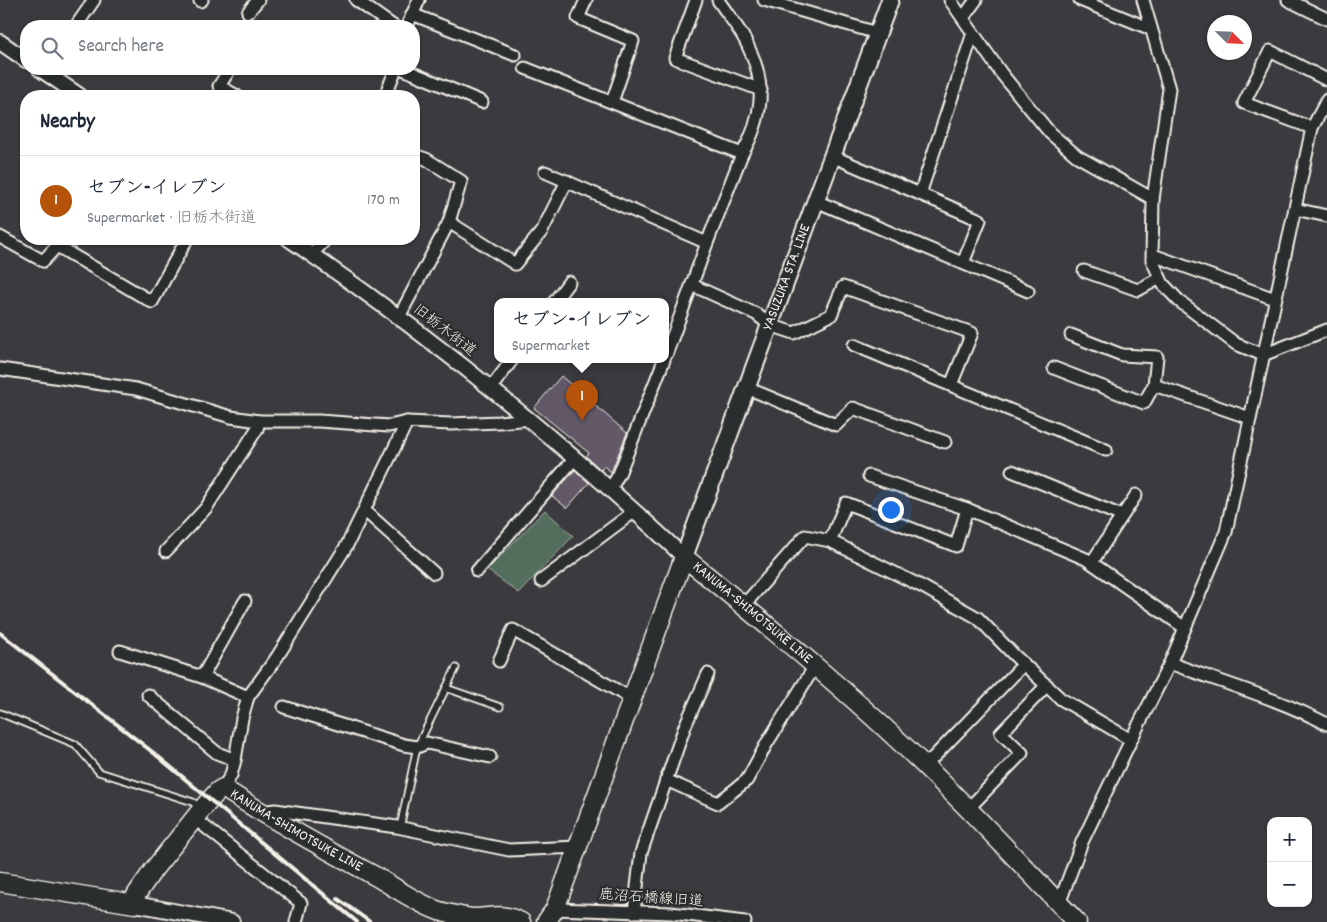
<!DOCTYPE html>
<html lang="en">
<head>
<meta charset="utf-8">
<style>
  body { margin:0; font-family:Dekko,"Klee One",sans-serif; background:#f6f6f7; color:#1f2937 }
  .controls { position:absolute; right:15px; bottom:15px; display:grid; overflow:hidden; border-radius:10px; box-shadow:0 1px 4px #0004 }
  .controls button { width:45px; height:45px; display:grid; place-items:center; padding:0; border:0; border-bottom:1px solid #e0e1e3; background:#fff; color:#1f2937; font:25px sans-serif }
  .compass { position:absolute; left:1207px; top:15px; width:45px; height:45px; border-radius:50%; background:#fff; box-shadow:0 1px 4px #0004; rotate:114deg }
  .you { position:absolute; left:890px; top:509px; width:18px; height:18px; margin:-12px; border:4px solid #fff; border-radius:50%; background:#1a73e8; box-shadow:0 0 0 8px #1a73e833 }
  .badge { display:grid; place-items:center; width:32px; height:32px; border-radius:50%; background:#b45309; color:#fff; font-size:16px; font-weight:700 }
  .pin { position:absolute; translate:-50% -41px; filter:drop-shadow(0 1px 2px #0008) }
  .pin::after { content:''; position:absolute; top:26px; width:18px; height:15px; background:inherit; clip-path:polygon(0 0,100% 0,50% 100%) }
  .popup { position:absolute; left:494px; top:298px; width:175px; height:65px; box-sizing:border-box; display:grid; place-content:center; border-radius:10px; background:#fff; filter:drop-shadow(0 1px 4px #0005); font-size:16px; white-space:nowrap; color:#747a83 }
  .popup b { font-size:19px; color:#1f2937 }
  .popup::after { content:''; position:absolute; left:50%; top:100%; margin-left:-10px; border:10px solid transparent; border-top-color:#fff }
  .list { margin:0; padding:0; list-style:none }
  h2 { display:flex; justify-content:space-between; align-items:center; height:65px; margin:0; padding:0 20px; font-size:21px }
  h2 small { font-size:16px; font-weight:400; color:#747a83 }
  .list li { display:grid; grid-template-columns:32px 1fr auto; gap:15px; align-items:center; box-sizing:border-box; height:90px; padding:0 20px; border-top:1px solid #e0e1e3 }
  .list b { display:block; font-size:19px; white-space:nowrap }
  .list p { margin:0; font-size:16px; white-space:nowrap; color:#747a83 }
  .list em { font-size:16px; font-style:normal; color:#747a83 }
  .icon { flex:none; width:28px; height:28px; fill:none; stroke:currentColor; stroke-width:2; stroke-linecap:round; stroke-linejoin:round }
  .map { position:relative; flex:none; width:1327px; height:922px; overflow:hidden }
  .search { position:absolute; background:#fff; box-shadow:0 1px 4px #0004; left:20px; top:20px; width:400px; height:55px; display:flex; align-items:center; gap:12px; box-sizing:border-box; padding:0 18px; border-radius:20px; color:#747a83; font-size:19px }
  .panel { position:absolute; background:#fff; box-shadow:0 1px 4px #0004; left:20px; top:90px; width:400px; height:155px; border-radius:20px }
  .map>svg:first-child { display:block }
  .green { fill:#536e5d; stroke:#a4b0a2 }
  .building { fill:#625968; stroke:#f4f1e8 }
  .lines { fill:none; stroke-linecap:round; stroke-linejoin:round }
  .service-casing { stroke:#f4f1e8; stroke-width:9 }
  .minor-casing { stroke:#f4f1e8; stroke-width:15 }
  .tertiary-casing { stroke:#f4f1e8; stroke-width:18 }
  .secondary-casing { stroke:#f4f1e8; stroke-width:20 }
  .primary-casing { stroke:#f4f1e8; stroke-width:21 }
  .service { stroke:#2a2d2e; stroke-width:5.5 }
  .minor { stroke:#2a2d2e; stroke-width:11 }
  .tertiary { stroke:#2a2d2e; stroke-width:14 }
  .secondary { stroke:#2a2d2e; stroke-width:16 }
  .primary { stroke:#2a2d2e; stroke-width:18 }
  .rail { stroke:#f4f1e8; stroke-width:4 }
  .labels { text-anchor:middle; dominant-baseline:central; stroke-width:4.5; stroke-linejoin:round; paint-order:stroke }
  .street-label { font-size:15px; fill:#f4f1e8; stroke:#2a2d2e }
</style>
</head>
<body>
<div class="map">
<svg width="1327" height="922" viewBox="0 0 1327 922">
  <rect width="100%" height="100%" fill="#3b3a3f"/>
  <filter id="ink" filterUnits="userSpaceOnUse"><feTurbulence type="fractalNoise" baseFrequency=".02" numOctaves="2"/><feDisplacementMap in="SourceGraphic" scale="10" xChannelSelector="R" yChannelSelector="G"/><feConvolveMatrix kernelMatrix="1 2 1 2 8 2 1 2 1" color-interpolation-filters="sRGB"/></filter>
  <g filter="url(#ink)">
    <path class="green" d="M545,510L573,536L519,593L487,570Z"/>
    <g class="building">
      <path d="M561,376L627,433L611,472L604,466L601,470L586,456L589,453L534,408Z"/>
      <path d="M575,470L589,483L567,508L552,496Z"/>
    </g>
    <g class="lines">
      <defs>
        <g id="service">
          <path d="M446,688L500,707"/>
          <path d="M0,713L75,744L99,772L193,802L199,808"/>
          <path d="M400,828L417,747L456,668"/>
        </g>
        <g id="minor">
          <path d="M356,0L393,26"/>
          <path d="M586,0L578,18L633,41L612,102"/>
          <path d="M696,0L675,58L761,90"/>
          <path d="M764,0L877,33"/>
          <path d="M950,0L1001,73L1050,133L1077,156L1153,199"/>
          <path d="M1080,0L1151,29"/>
          <path d="M1143,0L1169,89L1153,199L1152,260L1163,284L1179,301L1236,344L1263,355L1327,330"/>
          <path d="M1288,0L1327,19"/>
          <path d="M200,1L202,0"/>
          <path d="M248,12L258,0"/>
          <path d="M412,14L515,55"/>
          <path d="M963,18L976,0"/>
          <path d="M76,26L94,0"/>
          <path d="M407,26L419,0"/>
          <path d="M525,68L742,154"/>
          <path d="M230,69L219,86L237,96"/>
          <path d="M403,69L482,102"/>
          <path d="M385,96L396,69"/>
          <path d="M1312,128L1244,103L1270,51L1327,80"/>
          <path d="M832,156L980,220L963,263"/>
          <path d="M545,172L707,243"/>
          <path d="M920,194L973,33"/>
          <path d="M816,201L1028,291"/>
          <path d="M1295,209L1327,216"/>
          <path d="M449,222L515,264L542,231L567,181"/>
          <path d="M0,237L43,261L57,246L152,302L187,239"/>
          <path d="M312,254L326,239"/>
          <path d="M1153,255L1275,299"/>
          <path d="M1084,271L1138,290L1160,278"/>
          <path d="M692,285L756,314L770,325L794,333L831,315L843,287L972,333L951,385"/>
          <path d="M554,302L569,282"/>
          <path d="M399,317L449,222L461,181L426,159L414,155"/>
          <path d="M1071,335L1122,355L1157,357L1154,385"/>
          <path d="M854,345L1106,450"/>
          <path d="M666,355L707,243L742,154C763,118 767,84 748,46C741,30 728,15 718,0"/>
          <path d="M1054,368L1144,403L1154,385L1250,418"/>
          <path d="M0,369L136,389L231,417L259,421H319L389,426L407,422L451,424L499,422L530,419"/>
          <path d="M491,388L512,360"/>
          <path d="M747,388L836,425L853,408L945,442"/>
          <path d="M1012,471L1122,516"/>
          <path d="M869,476L967,509"/>
          <path d="M610,490L619,474L664,360"/>
          <path d="M364,510L434,573"/>
          <path d="M830,541L923,587L978,618L1014,655L1061,699L1131,740"/>
          <path d="M166,551L206,508L257,429L259,421"/>
          <path d="M1092,562L1136,495"/>
          <path d="M477,571L575,458"/>
          <path d="M541,581L635,511"/>
          <path d="M744,605L805,536L830,541L846,503L956,546L967,509L1086,559L1185,628"/>
          <path d="M120,651L202,677L248,697"/>
          <path d="M499,661L513,630L632,699"/>
          <path d="M1170,663C1222,683 1277,698 1327,724"/>
          <path d="M202,677L245,601"/>
          <path d="M148,695L217,753L235,760"/>
          <path d="M284,707L404,745L417,747L427,743L490,757"/>
          <path d="M925,766L1024,664"/>
          <path d="M666,780L718,803L747,780L767,743L815,666"/>
          <path d="M223,788L231,775L235,760L242,718L248,697L277,657L347,545L407,422"/>
          <path d="M968,809L1022,753L1001,733L1047,685"/>
          <path d="M261,812L275,810L397,827L509,850L578,847"/>
          <path d="M194,818L301,903L296,922"/>
          <path d="M1059,904L1082,842L1131,740L1170,663L1226,532L1312,128L1327,100"/>
          <path d="M555,909L671,913L745,922"/>
          <path d="M634,912L641,853L685,726L708,674"/>
        </g>
        <g id="tertiary">
          <path d="M0,42L26,60"/>
          <path d="M40,69L80,96"/>
          <path d="M289,239C429,334 561,441 684,557"/>
          <path d="M135,904L232,922"/>
        </g>
        <g id="secondary">
          <path id="s1" d="M684,557L890,0"/>
        </g>
        <g id="primary">
          <path id="s2" d="M0,882L135,904L136,895L154,869L201,810L218,791L223,788C272,820 323,848 375,876C396,888 416,903 439,911C451,914 464,918 477,918C496,917 502,913 521,922"/>
          <path id="s3" d="M546,922L555,909L684,557C766,624 848,691 924,765C977,816 1026,870 1077,922"/>
        </g>
      </defs>
      <use href="#service" class="service-casing"/>
      <use href="#minor" class="minor-casing"/>
      <use href="#tertiary" class="tertiary-casing"/>
      <use href="#secondary" class="secondary-casing"/>
      <use href="#primary" class="primary-casing"/>
      <use href="#service" class="service"/>
      <use href="#minor" class="minor"/>
      <use href="#tertiary" class="tertiary"/>
      <use href="#secondary" class="secondary"/>
      <use href="#primary" class="primary"/>
      <g class="rail">
        <path d="M0,633L155,754L357,922"/>
        <path d="M338,899L370,922"/>
      </g>
    </g>
  </g>
  <g class="labels">
    <g class="street-label">
      <text stroke="none"><textPath href="#s1" startOffset="298">YASUZUKA STA. LINE</textPath></text>
      <text transform="translate(444 331) rotate(38)">旧栃木街道</text>
      <text stroke="none"><textPath href="#s3" startOffset="479">KANUMA-SHIMOTSUKE LINE</textPath></text>
      <text stroke="none"><textPath href="#s2" startOffset="369">KANUMA-SHIMOTSUKE LINE</textPath></text>
      <text transform="translate(651 899) rotate(4)">鹿沼石橋線旧道</text>
    </g>
  </g>
</svg>
<div class="controls">
<button>+</button>
<button>−</button>
</div>
<svg class="compass" viewBox="-18 -18 36 36"><path d="M0-13l5 13h-10z" fill="#e53935"/><path d="M0 13l5-13h-10z" fill="#747a83"/></svg>
<div class="you"></div>
<div class="pin badge" style="left:582px;top:421px">1</div>
<div class="popup"><b>セブン-イレブン</b>Supermarket</div>
<div class="search"><svg class="icon" aria-label="search" viewBox="0 0 24 24"><circle cx="10" cy="10" r="6"/><path d="M15 15l6 6"/></svg>Search here</div>
<section class="panel">
<h2>Nearby<small></small></h2>
<ul class="list">
<li><span class="badge">1</span><div><b>セブン-イレブン</b><p>Supermarket · 旧栃木街道</p></div><em>170 m</em></li>
</ul>
</section>
</div>
</body>
</html>
